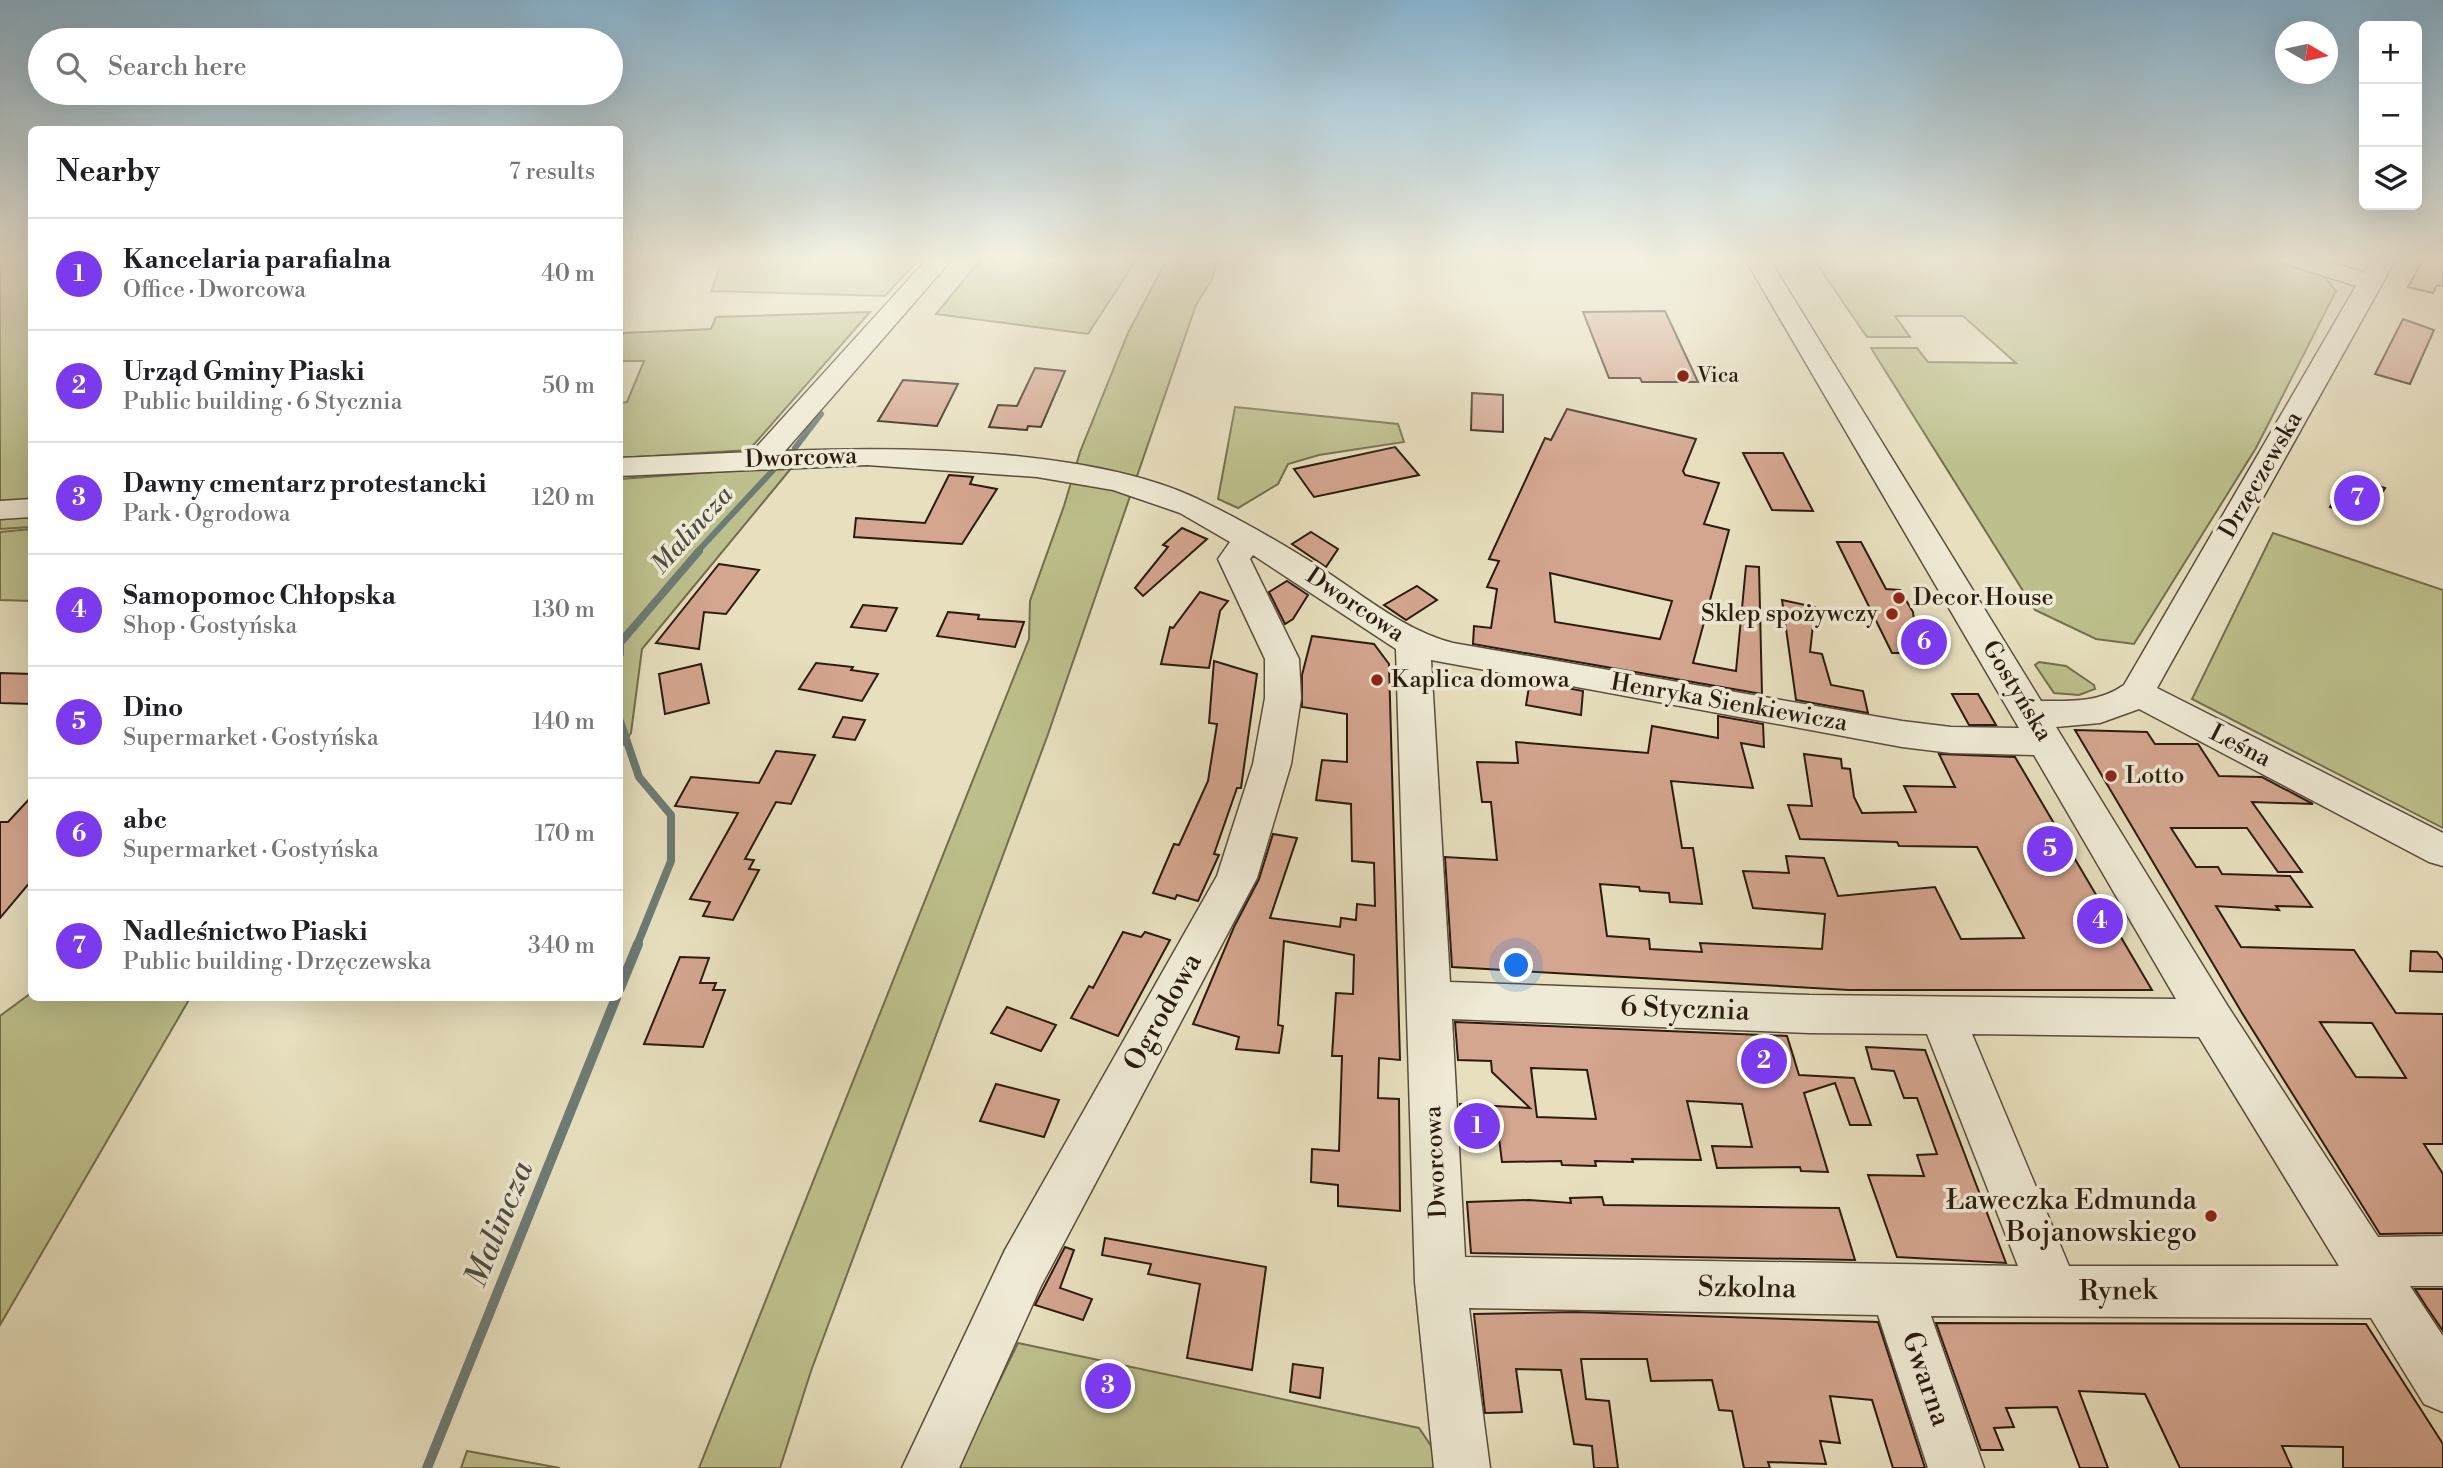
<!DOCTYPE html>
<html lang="en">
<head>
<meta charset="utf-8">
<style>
  body { margin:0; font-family:"Libre Bodoni",serif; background:#f6f6f6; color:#202124 }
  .controls { position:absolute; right:21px; top:21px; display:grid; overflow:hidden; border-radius:10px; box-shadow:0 7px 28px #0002 }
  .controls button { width:63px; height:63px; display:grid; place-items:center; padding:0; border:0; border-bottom:2px solid #e0e0e0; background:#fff; color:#202124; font:35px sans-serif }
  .compass { position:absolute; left:2275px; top:21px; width:63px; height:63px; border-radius:50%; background:#fff; box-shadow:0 7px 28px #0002; rotate:99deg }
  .you { position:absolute; left:1517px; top:966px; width:24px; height:24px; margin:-18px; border:5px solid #fff; border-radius:50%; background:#1a73e8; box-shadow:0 0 0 10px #1a73e833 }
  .badge { display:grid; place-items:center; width:46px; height:46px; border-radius:50%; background:#7c3aed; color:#fff; font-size:23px; font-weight:700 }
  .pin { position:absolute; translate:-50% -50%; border:4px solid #fff; box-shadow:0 2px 7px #0006 }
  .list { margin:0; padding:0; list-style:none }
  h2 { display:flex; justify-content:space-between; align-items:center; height:91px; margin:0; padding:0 28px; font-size:30px }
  h2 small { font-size:23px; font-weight:400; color:#757577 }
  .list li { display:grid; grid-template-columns:46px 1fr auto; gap:21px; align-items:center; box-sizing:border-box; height:112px; padding:0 28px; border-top:2px solid #e0e0e0 }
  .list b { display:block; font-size:26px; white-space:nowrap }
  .list p { margin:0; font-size:23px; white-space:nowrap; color:#757577 }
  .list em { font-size:23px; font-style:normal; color:#757577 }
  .icon { flex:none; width:38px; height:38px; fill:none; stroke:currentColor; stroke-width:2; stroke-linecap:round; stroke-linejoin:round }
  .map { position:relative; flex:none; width:2443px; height:1468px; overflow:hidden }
  .search { position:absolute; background:#fff; box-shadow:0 7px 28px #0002; left:28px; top:28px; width:595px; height:77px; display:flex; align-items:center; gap:18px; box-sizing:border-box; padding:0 24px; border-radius:38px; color:#757577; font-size:26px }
  .panel { position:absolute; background:#fff; box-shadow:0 7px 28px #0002; left:28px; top:126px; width:595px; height:875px; border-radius:10px }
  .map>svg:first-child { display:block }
  .green { fill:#bdc08c; stroke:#746e4e; stroke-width:2 }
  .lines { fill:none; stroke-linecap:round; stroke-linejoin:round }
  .stream-far2 { stroke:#6d7b75; stroke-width:6 }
  .stream-far1 { stroke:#6d7b75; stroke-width:8 }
  .stream { stroke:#6d7b75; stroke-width:10 }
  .building { fill:#d4a58f; stroke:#2b1b10; stroke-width:2; fill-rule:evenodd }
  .minor-casing { stroke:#5a4c3c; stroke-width:3 }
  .minor { fill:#efead5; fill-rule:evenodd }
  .poi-dot { fill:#8f2418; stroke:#efead5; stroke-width:2.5 }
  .labels { text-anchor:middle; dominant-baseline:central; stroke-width:7; stroke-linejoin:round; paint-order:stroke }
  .far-poi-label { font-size:21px; fill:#2b1b10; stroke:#efead5; text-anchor:start }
  .street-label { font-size:24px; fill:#2b1b10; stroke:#efead5 }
  .poi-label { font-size:24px; fill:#2b1b10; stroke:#efead5; text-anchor:start }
  .water-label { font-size:26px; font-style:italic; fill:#4c4b43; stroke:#efead5 }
  .near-street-label { font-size:28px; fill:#2b1b10; stroke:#efead5 }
  .near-poi-label { font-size:28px; fill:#2b1b10; stroke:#efead5; text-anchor:end }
  .near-water-label { font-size:32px; font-style:italic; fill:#4c4b43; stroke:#efead5 }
</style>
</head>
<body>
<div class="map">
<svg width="2443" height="1468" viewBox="0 0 2443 1468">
  <rect width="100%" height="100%" fill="#e7dfbe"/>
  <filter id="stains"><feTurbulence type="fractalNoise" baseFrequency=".00286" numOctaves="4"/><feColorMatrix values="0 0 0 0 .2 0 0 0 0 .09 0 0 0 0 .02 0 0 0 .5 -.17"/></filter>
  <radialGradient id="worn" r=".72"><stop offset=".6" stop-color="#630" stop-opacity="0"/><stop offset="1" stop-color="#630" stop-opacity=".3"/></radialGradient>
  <g class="green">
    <path d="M0,257H31V527L0,529Z"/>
    <path d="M620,257H921L885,296L711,291L722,261L665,258L620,261Z"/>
    <path d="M983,257H1138L1088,334L936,314Z"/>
    <path d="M1168,257H1219L1211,281L1196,305L1047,737L811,1371L780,1468H699L1029,639L1030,601L1064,506L1080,452L1128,333Z"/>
    <path d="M1812,257H2272L2322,274L2336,291L2256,448L2134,644L2096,639L2035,610L1871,348H1917L1928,362L2016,363L1963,316H1895L1910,337H1867Z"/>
    <path d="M870,312L749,450L620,458V403L627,402L644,361H620V342L623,333L711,329L716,317Z"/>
    <path d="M1235,407L1398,424L1404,442L1319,455L1288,464L1278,484L1238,508L1218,499Z"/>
    <path d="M793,466L642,649L631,733L620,749V479Z"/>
    <path d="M31,529V601L0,600V532Z"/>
    <path d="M2273,533L2443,590V828L2192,699Z"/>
    <path d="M2039,662L2066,666L2094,685L2095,689L2079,695L2054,693L2035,665Z"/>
    <path d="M31,993L32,998H190L0,1325V1016Z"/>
    <path d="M1018,1343L1419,1428L1440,1459V1468H957Z"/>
    <path d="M467,1451L560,1468H461Z"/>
  </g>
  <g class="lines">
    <g class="stream-far2">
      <path d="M795,448L821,414"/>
      <path d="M697,552L776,467"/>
    </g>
    <g class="stream-far1">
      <path d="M620,654V643L699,551"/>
      <path d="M620,721L639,777L671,815V861L637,945"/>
    </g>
    <g class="stream">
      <path d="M620,988L638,944"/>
      <path d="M427,1468L616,998"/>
    </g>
  </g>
  <g class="building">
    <path d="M2424,257H2443V286L2437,285L2433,293L2408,287Z"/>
    <path d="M1665,311L1698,382H1642L1640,378H1609L1583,312Z"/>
    <path d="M2403,319L2434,330L2410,384L2375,374Z"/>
    <path d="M1035,368L1065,371L1041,427L1028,426L1027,430L989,427L998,405L1017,406Z"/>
    <path d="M903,380L958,384L937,426L878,421Z"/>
    <path d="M1472,393L1503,395V432L1471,430Z"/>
    <path d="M1567,409L1696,439L1683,471L1685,475L1719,483L1704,524L1729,530L1693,663L1736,671L1746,566L1759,567L1762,694L1473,644L1474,626L1491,628L1497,589L1487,587L1499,561L1489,559L1545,438L1551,440ZM1550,573L1672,601L1660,639L1555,622Z"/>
    <path d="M1395,447L1419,475L1314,497L1294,469Z"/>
    <path d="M1743,453H1783L1813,511L1772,510Z"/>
    <path d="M949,475L973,477L970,484L997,489L962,544L854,537L856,518L925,523Z"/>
    <path d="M2348,476L2385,488L2366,520L2330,507Z"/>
    <path d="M1182,528L1207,539L1143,596L1135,588L1168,547L1163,545Z"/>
    <path d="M1311,532L1338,549L1326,567L1292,544Z"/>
    <path d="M1837,542H1861L1886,589L1900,590L1913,612L1918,653H1892Z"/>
    <path d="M719,564L759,570L726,614L704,612L699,649L656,643Z"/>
    <path d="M1287,581L1308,595L1293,619L1285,624L1269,592Z"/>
    <path d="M1417,586L1437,600L1406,620L1384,605Z"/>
    <path d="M1200,592L1228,601L1220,611L1209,668L1161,664L1170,627L1173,628Z"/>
    <path d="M1782,600L1815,607L1810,652L1822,654L1831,685L1863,691L1868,713L1796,700Z"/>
    <path d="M863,605L897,608L886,631L851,627Z"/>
    <path d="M948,612L979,615L978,619L1024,622L1015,647L937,636Z"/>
    <path d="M1312,636L1374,644L1389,664L1400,1060L1379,1058L1378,1098L1399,1099L1400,1211L1338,1206V1185L1311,1182L1312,1149L1339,1151L1342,1056H1332L1336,993L1353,994L1354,955L1284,941L1278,1025L1283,1026L1279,1053L1236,1049L1239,1037L1193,1024L1234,927L1259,879L1273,834L1297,838L1270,918L1340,927L1341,918L1356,920L1357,904L1375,906L1374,863L1352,861L1351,804L1316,800L1322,760L1347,762V714L1302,707V675Z"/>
    <path d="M1214,661L1257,674L1241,788H1237L1214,854L1219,855L1198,901L1177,895L1175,899L1153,893L1174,844L1179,845L1208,781L1217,724L1209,723Z"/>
    <path d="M816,663L853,667L851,670L878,674L862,701L799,689Z"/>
    <path d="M701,664L709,703L665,714L659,674Z"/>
    <path d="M0,673L32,674V704L0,703Z"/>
    <path d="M1530,681L1583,691L1581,715L1526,705Z"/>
    <path d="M1952,694H1978L1996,725H1969Z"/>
    <path d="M1718,716L1763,724L1764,747L1741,743L1753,788L1671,781L1682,848H1693L1702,904L1670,902L1669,893L1640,891L1639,887L1600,884L1607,936L1649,939L1650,949L1702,952L1700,943L1822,949L1825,914L1753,908L1743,871L1789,873L1786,856L1824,858L1838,896L1935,887L1961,939L2024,938L1977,847L1899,846L1897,842L1800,839L1788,805L1812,806L1804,754L1841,759L1842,768L1850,769L1854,797L1862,813L1916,812L1904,786L1955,787L1939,754L2015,757L2152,990H1849L1452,967L1445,857L1497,860L1491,802H1482L1477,762L1518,763L1516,742L1648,753L1652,726L1718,738Z"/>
    <path d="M843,717L865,720L855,740L833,737Z"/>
    <path d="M2075,730L2147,732L2155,744H2198L2219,776L2262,777L2313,804L2252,802L2302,872H2278L2247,828H2171L2196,867H2218L2222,874L2290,876L2312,907L2276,906L2279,910L2216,906L2241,947L2354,950L2396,1013L2443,1014V1144H2424L2443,1174V1233L2380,1234L2242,1013ZM2320,1022L2372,1023L2406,1078L2356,1077Z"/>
    <path d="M776,751L815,755L791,804L776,802L745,859L754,860L749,869L759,870L733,920L703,916L710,902L690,899L738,813L675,806L691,777L759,783Z"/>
    <path d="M32,796V880L0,918V822H8Z"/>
    <path d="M1123,932L1141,937L1145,932L1170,940L1118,1036L1071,1018L1089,986L1093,988Z"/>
    <path d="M2411,951L2437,952L2443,960V972L2410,971Z"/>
    <path d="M680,957L709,958L700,983H716L713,990H725L703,1047L644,1044Z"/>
    <path d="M1007,1007L1056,1025L1041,1051L991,1033Z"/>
    <path d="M1455,1022L1787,1036L1799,1075L1854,1078L1871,1125H1850L1835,1083L1804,1093L1828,1172L1801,1171L1800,1167L1717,1168L1712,1146L1752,1147L1742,1104L1687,1101L1701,1160L1632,1159L1633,1162L1595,1161L1596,1166L1562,1165L1561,1161L1502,1162L1499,1138L1463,1137L1460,1104L1530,1108L1492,1072L1491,1061L1458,1060ZM1531,1068L1587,1070L1596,1119L1537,1117Z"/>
    <path d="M1866,1047L1925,1050L2006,1263L1897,1257L1868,1175L1924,1176L1917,1155L1937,1154L1917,1098H1904L1894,1071L1872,1069Z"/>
    <path d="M996,1084L1059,1100L1044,1137L980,1121Z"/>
    <path d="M1602,1197L1604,1205L1839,1208L1855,1260L1471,1253L1467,1202L1529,1200L1571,1203L1570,1198Z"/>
    <path d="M1105,1238L1266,1267L1252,1370L1187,1358L1200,1284L1148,1274L1151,1264L1102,1255Z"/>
    <path d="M1065,1247L1074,1250L1060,1288L1092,1299L1083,1320L1035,1305Z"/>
    <path d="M2415,1289H2443V1331L2426,1306Z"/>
    <path d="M1576,1312L1878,1322L1925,1468H1893L1872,1400L1830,1396L1840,1443L1820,1441L1826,1464L1768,1462L1770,1468H1744L1732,1411L1719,1410L1712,1380L1651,1381L1647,1359H1581L1586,1399L1609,1401L1618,1468H1594L1592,1446L1574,1444L1561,1370L1516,1369L1522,1412L1485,1413L1474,1314Z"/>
    <path d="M1936,1323L2366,1324L2443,1444V1468H2343V1447L2282,1446L2292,1468H2180L2145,1394L2079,1391L2108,1468H2080L2057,1407L2006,1408L2014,1427L1994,1428L2003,1450H1981Z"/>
    <path d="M1293,1364L1323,1368L1320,1398L1290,1392Z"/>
  </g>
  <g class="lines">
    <defs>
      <g id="minor">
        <path d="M929,257H954L785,451C903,446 1098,448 1204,502C1245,522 1286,546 1324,570C1365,597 1406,631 1453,643L1902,721L1951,727L2019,728L1744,257H1768L2041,701C2071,701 2098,703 2124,685L2356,286L2281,262L2277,257H2313L2364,273L2373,257H2397L2157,688L2443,833V866L2429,862L2139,709L2100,723L2056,727L2227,1005L2378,1237L2443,1236V1286H2410L2443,1336V1412L2424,1404L2371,1318L1931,1316L1984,1468H1928L1878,1315L1469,1308L1490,1468H1434L1415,1282L1396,649L1253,555L1250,559L1299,659L1301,698L1291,764L1257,878L1041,1286L959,1468H902L1005,1250L1217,876L1253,764L1265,698V659L1218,559L1230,542L1180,513L1113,490L1037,477L867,465L620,476V458L752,452ZM1431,660L1902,747L1951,753L2034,755L2176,999L1809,995L1450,982ZM1452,1019L1809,1033L1927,1034L2018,1266L1465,1257ZM1972,1034L2199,1037L2339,1266H2069Z"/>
        <path d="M32,499V517L0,519V501Z"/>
      </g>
    </defs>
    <use href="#minor" class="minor-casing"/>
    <use href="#minor" class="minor"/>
  </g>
  <linearGradient id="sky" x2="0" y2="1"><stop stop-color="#88b7d5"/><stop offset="0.56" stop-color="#f4f1e2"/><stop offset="1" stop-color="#f4f1e2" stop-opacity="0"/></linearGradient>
  <rect width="2443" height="462" fill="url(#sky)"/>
  <g class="poi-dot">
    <circle cx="1683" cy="376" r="7"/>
    <circle cx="1899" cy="598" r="7"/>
    <circle cx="1892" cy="614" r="7"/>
    <circle cx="1377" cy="680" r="7"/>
    <circle cx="2111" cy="776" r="7"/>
    <circle cx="2211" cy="1216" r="7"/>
  </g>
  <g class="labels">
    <g class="far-poi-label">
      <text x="1697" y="376">Vica</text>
    </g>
    <g class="street-label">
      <text transform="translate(801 458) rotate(-2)">Dworcowa</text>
      <text transform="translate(2261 475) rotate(-60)">Drzęczewska</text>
      <text transform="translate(1355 605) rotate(34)">Dworcowa</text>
      <text transform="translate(2017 691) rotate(59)">Gostyńska</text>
      <text transform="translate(1729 703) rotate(10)">Henryka Sienkiewicza</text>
      <text transform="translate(2240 746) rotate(27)">Leśna</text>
      <text transform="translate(1436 1162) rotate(-93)">Dworcowa</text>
    </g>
    <g class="poi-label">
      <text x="1913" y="598">Decor House</text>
      <text x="1878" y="614" text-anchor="end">Sklep spożywczy</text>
      <text x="1391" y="680">Kaplica domowa</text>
      <text x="2125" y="776">Lotto</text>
    </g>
    <g class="water-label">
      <text transform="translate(692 530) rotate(-48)">Malincza</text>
    </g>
    <g class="near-street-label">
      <text transform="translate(1685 1009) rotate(2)">6 Stycznia</text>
      <text transform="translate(1163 1012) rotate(-61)">Ogrodowa</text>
      <text transform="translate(1747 1288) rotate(1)">Szkolna</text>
      <text transform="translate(2118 1291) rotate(-1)">Rynek</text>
      <text transform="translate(1926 1379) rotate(71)">Gwarna</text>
    </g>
    <g class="near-poi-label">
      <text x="2197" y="1200">Ławeczka Edmunda<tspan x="2197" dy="32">Bojanowskiego</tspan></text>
    </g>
    <g class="near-water-label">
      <text transform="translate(499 1224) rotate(-68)">Malincza</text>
    </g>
  </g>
  <rect width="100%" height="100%" filter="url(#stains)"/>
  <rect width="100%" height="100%" fill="url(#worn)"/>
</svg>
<div class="controls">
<button>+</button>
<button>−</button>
<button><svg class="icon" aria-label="layers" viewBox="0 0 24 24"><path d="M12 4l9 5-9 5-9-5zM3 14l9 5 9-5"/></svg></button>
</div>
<svg class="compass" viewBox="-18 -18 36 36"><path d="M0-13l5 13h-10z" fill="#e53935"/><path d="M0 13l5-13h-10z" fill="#757577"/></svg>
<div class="you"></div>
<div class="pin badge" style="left:1477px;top:1126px">1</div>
<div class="pin badge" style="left:1764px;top:1061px">2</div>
<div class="pin badge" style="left:1108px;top:1386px">3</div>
<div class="pin badge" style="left:2100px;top:921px">4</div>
<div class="pin badge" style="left:2050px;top:849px">5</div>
<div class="pin badge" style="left:1924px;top:642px">6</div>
<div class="pin badge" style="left:2357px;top:498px">7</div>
<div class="search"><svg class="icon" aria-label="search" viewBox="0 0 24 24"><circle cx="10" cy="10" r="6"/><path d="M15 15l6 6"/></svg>Search here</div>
<section class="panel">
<h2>Nearby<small>7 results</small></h2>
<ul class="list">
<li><span class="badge">1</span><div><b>Kancelaria parafialna</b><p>Office · Dworcowa</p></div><em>40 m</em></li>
<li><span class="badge">2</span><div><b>Urząd Gminy Piaski</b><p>Public building · 6 Stycznia</p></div><em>50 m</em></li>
<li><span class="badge">3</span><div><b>Dawny cmentarz protestancki</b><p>Park · Ogrodowa</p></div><em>120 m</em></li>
<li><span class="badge">4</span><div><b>Samopomoc Chłopska</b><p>Shop · Gostyńska</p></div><em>130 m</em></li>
<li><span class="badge">5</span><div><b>Dino</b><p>Supermarket · Gostyńska</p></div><em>140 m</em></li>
<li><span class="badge">6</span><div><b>abc</b><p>Supermarket · Gostyńska</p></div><em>170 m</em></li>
<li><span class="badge">7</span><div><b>Nadleśnictwo Piaski</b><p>Public building · Drzęczewska</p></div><em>340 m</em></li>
</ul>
</section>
</div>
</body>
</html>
